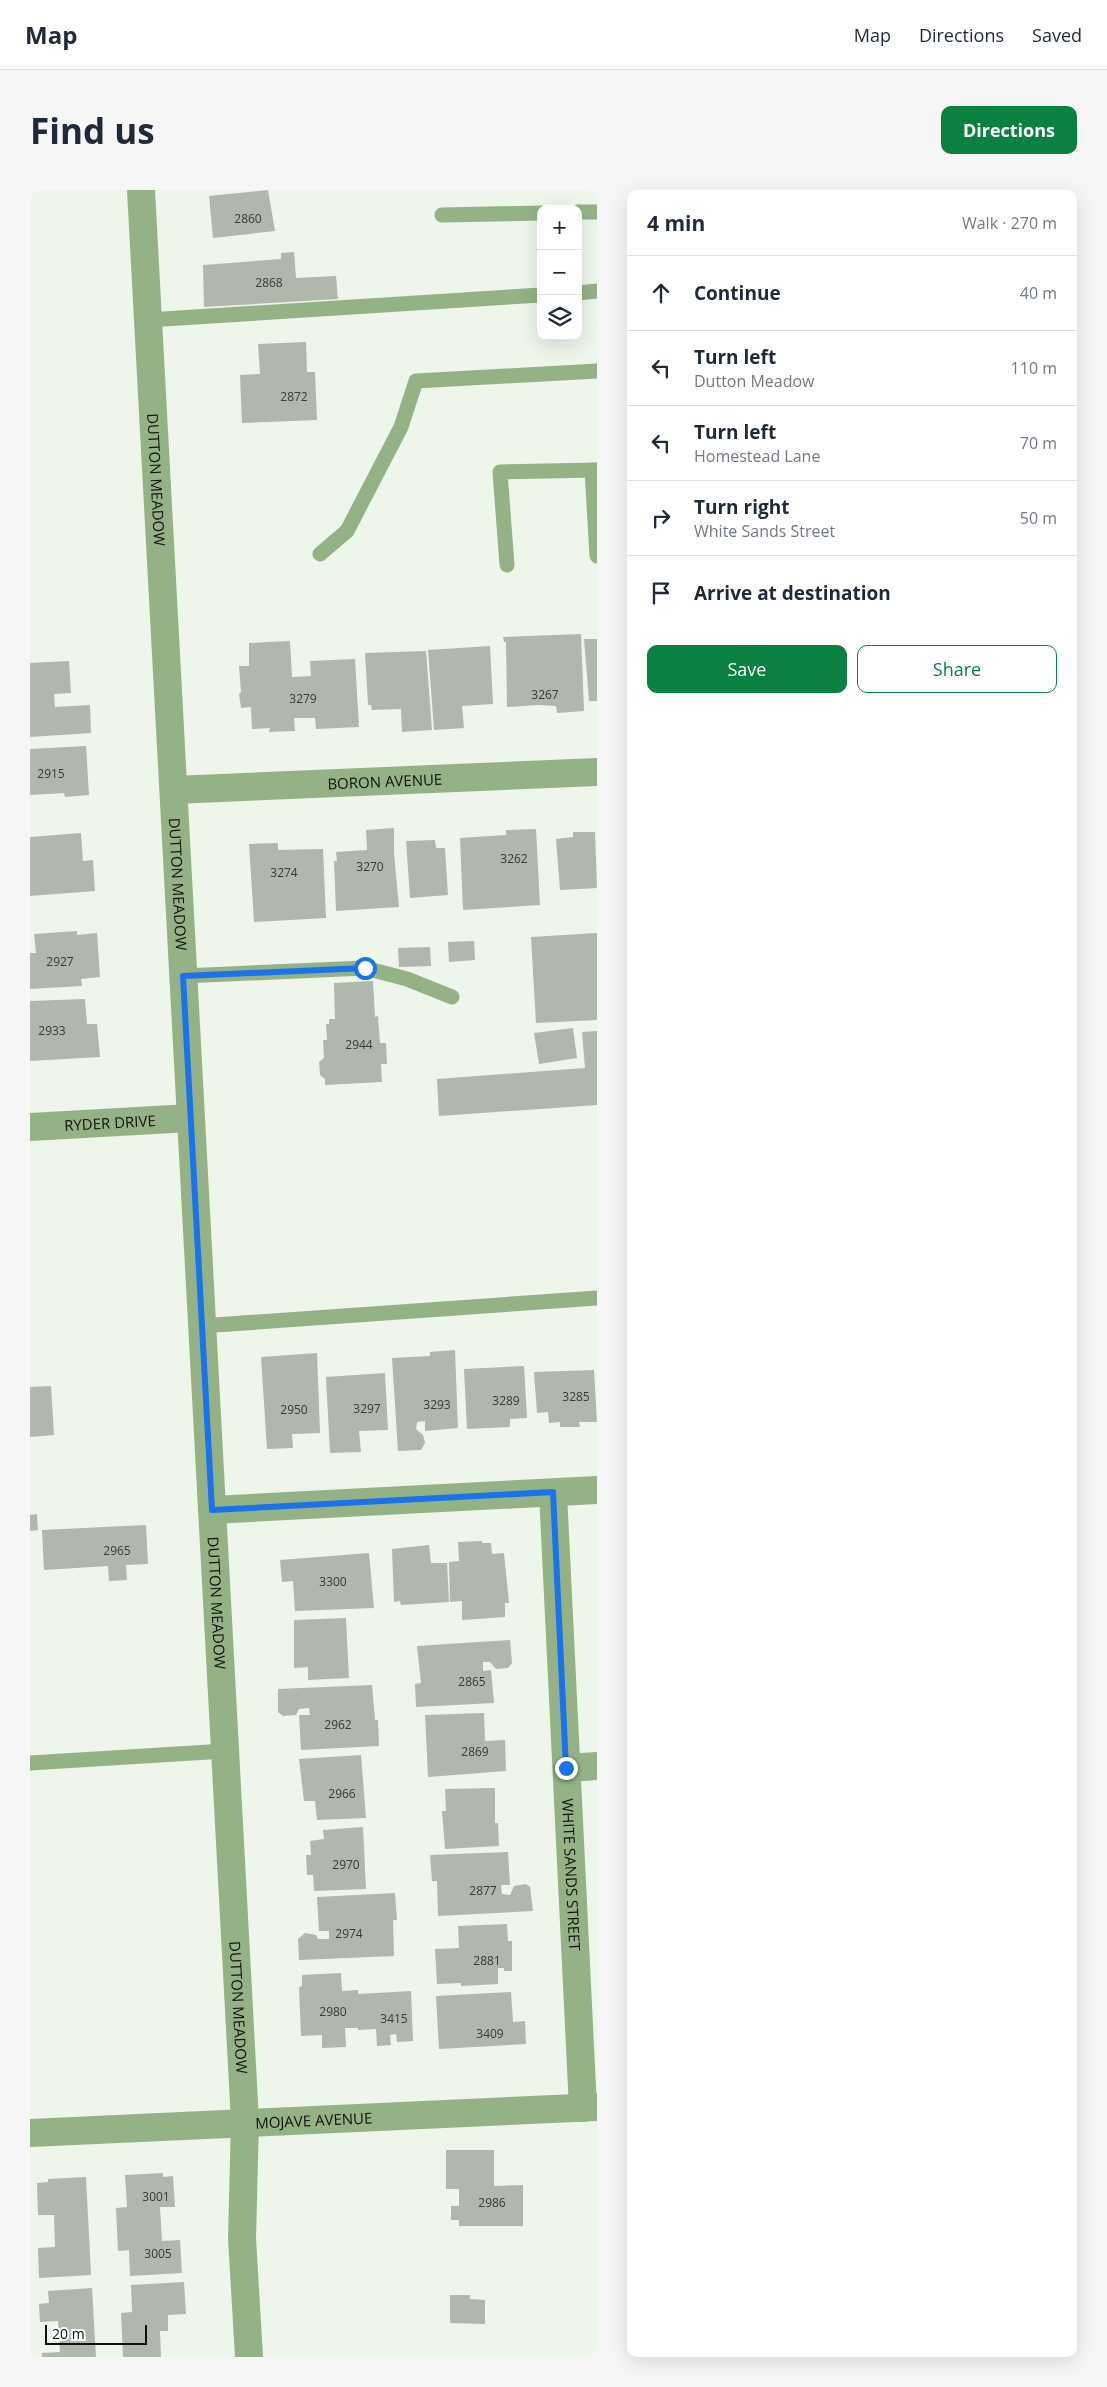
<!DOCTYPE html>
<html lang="en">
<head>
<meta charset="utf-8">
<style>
  body { margin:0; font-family:"Open Sans",sans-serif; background:#f6f6f7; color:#1f2937 }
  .controls { position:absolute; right:15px; top:15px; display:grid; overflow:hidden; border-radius:10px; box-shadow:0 5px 20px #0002 }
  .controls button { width:45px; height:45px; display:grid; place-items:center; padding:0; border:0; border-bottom:1px solid #e0e1e3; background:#fff; color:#1f2937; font:25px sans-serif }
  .scale { position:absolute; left:15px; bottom:12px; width:102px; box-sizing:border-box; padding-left:5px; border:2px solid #0f110e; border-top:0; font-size:14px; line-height:18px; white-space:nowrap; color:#0f110e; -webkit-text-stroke:4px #fff; paint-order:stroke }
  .stop { position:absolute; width:15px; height:15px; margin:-11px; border:4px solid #1a73e8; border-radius:50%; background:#fff }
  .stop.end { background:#1a73e8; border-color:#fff; box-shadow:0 1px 5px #0008 }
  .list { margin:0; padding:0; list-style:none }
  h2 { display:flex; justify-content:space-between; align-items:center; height:65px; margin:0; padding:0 20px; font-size:21px }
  h2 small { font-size:16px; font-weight:400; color:#747a83 }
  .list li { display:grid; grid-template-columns:32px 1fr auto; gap:15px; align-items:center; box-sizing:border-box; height:75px; padding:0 20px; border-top:1px solid #e0e1e3 }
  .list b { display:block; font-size:19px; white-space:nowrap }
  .list p { margin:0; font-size:16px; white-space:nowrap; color:#747a83 }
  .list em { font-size:16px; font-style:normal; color:#747a83 }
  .actions { display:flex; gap:10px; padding:15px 20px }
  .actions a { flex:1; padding:11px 0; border:1px solid #0b8043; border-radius:10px; text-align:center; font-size:18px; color:#0b8043 }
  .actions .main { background:#0b8043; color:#fff }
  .icon { flex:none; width:28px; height:28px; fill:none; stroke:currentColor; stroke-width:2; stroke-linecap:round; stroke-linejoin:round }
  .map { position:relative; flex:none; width:567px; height:2167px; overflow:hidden; border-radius:10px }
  header { display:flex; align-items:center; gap:30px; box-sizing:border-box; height:70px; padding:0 25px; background:#fff; border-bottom:1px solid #e0e1e3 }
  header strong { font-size:24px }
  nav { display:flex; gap:28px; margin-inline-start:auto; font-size:18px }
  .intro { display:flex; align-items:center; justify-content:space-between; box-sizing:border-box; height:120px; padding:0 30px }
  h1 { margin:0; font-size:35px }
  .button { padding:12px 22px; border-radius:10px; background:#0b8043; color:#fff; font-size:18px; font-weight:700 }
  main { display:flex; gap:30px; padding:0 30px }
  aside { flex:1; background:#fff; border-radius:10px; box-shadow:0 5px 20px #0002 }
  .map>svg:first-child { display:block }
  .building { fill:#b0b7ac }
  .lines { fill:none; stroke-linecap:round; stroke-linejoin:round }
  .lane { stroke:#95b287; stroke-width:15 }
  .street { stroke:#95b287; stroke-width:28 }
  .route { stroke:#1a73e8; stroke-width:6 }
  .labels { text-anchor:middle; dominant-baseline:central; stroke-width:5; stroke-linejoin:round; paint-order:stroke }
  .number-label { font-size:12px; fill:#373a36 }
  .street-label { font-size:15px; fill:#0f110e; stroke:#fff }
</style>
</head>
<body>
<header>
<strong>Map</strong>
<nav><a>Map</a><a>Directions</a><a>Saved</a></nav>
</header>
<div class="intro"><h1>Find us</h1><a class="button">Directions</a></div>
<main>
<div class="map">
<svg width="567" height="2167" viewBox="0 0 567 2167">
  <rect width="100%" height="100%" fill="#eef5ea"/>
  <g class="building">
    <path d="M238,0L245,41L183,48L179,6Z"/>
    <path d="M264,62L266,88L306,86L308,109L174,117L173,75L251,69V63Z"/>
    <path d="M276,152L277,182H285L287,230L212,233L210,185L230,184L228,154Z"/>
    <path d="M551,444L554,521L527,523L526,516L508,515L477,517L476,452H474L473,447Z"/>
    <path d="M554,449H567V511H559Z"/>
    <path d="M260,451L262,487L281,486L280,471L325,469L329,537L286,539L285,528H264L265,541L239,542L240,538L222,539L221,517L211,518L209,504L211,502L209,476H219V453Z"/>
    <path d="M460,456L463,514L432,516L434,538L404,540L398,460Z"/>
    <path d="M396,461L402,540L372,542L371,519L342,520L341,515H338L335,463Z"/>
    <path d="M39,471L41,503L24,504L25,517L60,515L61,543L0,547V473Z"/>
    <path d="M56,556L59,605L35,607L34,603L0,605V559Z"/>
    <path d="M364,638V663L369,717L306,721L304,671H307L306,662L337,660L336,640Z"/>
    <path d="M506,639L510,715L433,720L430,648L476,645V640Z"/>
    <path d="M543,642H565L567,698L530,700L526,649L543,647Z"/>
    <path d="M51,643L53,671L63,670L65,701L0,706V647Z"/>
    <path d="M405,650L406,658H415L418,705L380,708L376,651Z"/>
    <path d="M248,653V660L293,659L296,728L224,732L219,654Z"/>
    <path d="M47,741V745L67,743L70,787L51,789L52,796L0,799V763H6L4,744Z"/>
    <path d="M567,743V830L506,833L501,747Z"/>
    <path d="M444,751L445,770L419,772L418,752Z"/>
    <path d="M400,757L401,776L369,777L368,758Z"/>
    <path d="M343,791L345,827L348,826L350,853H356L357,874H351L352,892L295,895V889L290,885L289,872L294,868L293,850H297L296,834H299V829H305L304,793Z"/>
    <path d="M55,809L57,834H67L70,867L0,871V811Z"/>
    <path d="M543,838L547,868L509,874L504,843Z"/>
    <path d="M567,841V915L409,926L407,889L555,878L552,842Z"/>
    <path d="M425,1160L428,1238L395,1241V1231L387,1232L386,1239L393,1245L395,1253L391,1260L368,1261L362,1168L400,1166V1162Z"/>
    <path d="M287,1163L290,1243L262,1244L263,1258L237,1259L231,1167Z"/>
    <path d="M494,1176L497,1228L480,1229V1237L437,1239L434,1179Z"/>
    <path d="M564,1180L567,1232H549L550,1237H530V1232L519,1233L518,1222L507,1223L504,1182Z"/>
    <path d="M355,1183L358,1240L329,1241L331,1262L300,1263L296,1187Z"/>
    <path d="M21,1196L24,1245L0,1247V1197Z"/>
    <path d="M7,1324L8,1340L0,1341V1325Z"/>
    <path d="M116,1335L118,1374L96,1375L97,1390L79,1391L78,1376L14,1380L12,1340Z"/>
    <path d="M452,1351V1353H461L462,1364L474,1363L479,1413H475V1427L432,1430V1411L420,1412L419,1372L429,1371L428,1352Z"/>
    <path d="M399,1355L401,1373H417L419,1412L371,1415L370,1411L364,1412L362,1359Z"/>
    <path d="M339,1363L344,1418L265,1421L263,1391L252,1392L250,1370Z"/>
    <path d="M316,1428L319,1488L278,1490V1477L264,1478V1430Z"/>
    <path d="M480,1450L482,1473L478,1478L466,1479L460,1472H453V1481L461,1480L464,1513L386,1517L385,1494L391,1493L387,1456Z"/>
    <path d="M342,1495L345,1530H348L349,1556L271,1560L269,1525H280L279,1518L269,1519L266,1525L253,1526L248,1522V1499Z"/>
    <path d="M454,1523L455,1551L475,1550L476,1581L398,1587L395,1525Z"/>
    <path d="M331,1565L336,1628L287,1630L285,1611H274L269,1569Z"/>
    <path d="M465,1598V1633H468L469,1656L415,1659L412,1621H416L415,1599Z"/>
    <path d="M333,1637L336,1699L284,1701L283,1685H277L276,1665H281L280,1651L294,1649L293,1640Z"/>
    <path d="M478,1662L480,1695H471L472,1704L480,1705L484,1696L496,1694L500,1697L503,1721L408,1726L407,1691H402L400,1665Z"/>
    <path d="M365,1703L367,1730H363L364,1766L269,1770L268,1749L275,1743L286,1745L288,1749H299V1741H289L287,1707Z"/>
    <path d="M477,1734L478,1751H482V1781H474V1778H468V1794L431,1796V1793L407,1794L405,1759L429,1758L428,1736Z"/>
    <path d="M311,1783L312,1801L328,1800V1804L381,1801L383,1851L367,1852L366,1844L360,1845L361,1855L347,1856L346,1839L328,1840V1838H315L316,1857L292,1858V1845L271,1846L269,1797L272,1796V1785Z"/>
    <path d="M481,1802L483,1832L495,1831L496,1854L409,1859L406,1806Z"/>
    <path d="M416,1960H464V1996L493,1995V2036H429V2030H421V2016H429V1999H416Z"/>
    <path d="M133,1983V1987L143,1986L145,2017H130L132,2051L150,2050L152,2083L100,2086L99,2060L88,2061L86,2018L97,2017L95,1985Z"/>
    <path d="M56,1987L61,2085L9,2088L8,2058L25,2057L24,2025H8L7,1993L18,1992V1989Z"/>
    <path d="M154,2092L156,2124L138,2125V2141H130L131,2167H93L91,2123L102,2122L101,2095Z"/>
    <path d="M62,2098L66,2167H12V2163L30,2162L28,2131L10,2132L9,2114L19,2113L18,2101Z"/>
    <path d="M420,2105H440V2109L455,2110V2134L420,2133Z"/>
  </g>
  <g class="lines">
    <g class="lane">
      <path d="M548,22H567"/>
      <path d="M412,25L511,23"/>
      <path d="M548,103L567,101"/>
      <path d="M118,130L511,105"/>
      <path d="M562,280L567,366"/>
      <path d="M290,364L317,341L371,237L386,191L567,181"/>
      <path d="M477,375L470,282L567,280"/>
      <path d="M153,786L335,778L377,789L422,807"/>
      <path d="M171,1136L567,1108"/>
      <path d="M0,1573L195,1561"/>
    </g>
    <g class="street">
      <path id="s1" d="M111,0L215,1931L212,2048L219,2167"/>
      <path id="s2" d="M144,600L567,582"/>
      <path id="s3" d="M0,937L160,928"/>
      <path id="s4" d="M523,1303L553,1918"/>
      <path d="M182,1320L567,1300"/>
      <path d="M537,1578L567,1576"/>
      <path id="s5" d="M0,1943L567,1917"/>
    </g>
  </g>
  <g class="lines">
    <path class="route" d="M335,778L153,786L182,1320L523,1302L536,1578"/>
  </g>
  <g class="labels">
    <g class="number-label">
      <text x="218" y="28">2860</text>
      <text x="239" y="92">2868</text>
      <text x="264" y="206">2872</text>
      <text x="515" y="504">3267</text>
      <text x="273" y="508">3279</text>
      <text x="21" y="583">2915</text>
      <text x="484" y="668">3262</text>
      <text x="340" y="676">3270</text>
      <text x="254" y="682">3274</text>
      <text x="30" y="771">2927</text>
      <text x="22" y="840">2933</text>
      <text x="329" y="854">2944</text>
      <text x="546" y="1206">3285</text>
      <text x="476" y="1210">3289</text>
      <text x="407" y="1214">3293</text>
      <text x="337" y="1218">3297</text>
      <text x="264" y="1219">2950</text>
      <text x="87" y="1360">2965</text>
      <text x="303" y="1391">3300</text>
      <text x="442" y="1491">2865</text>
      <text x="308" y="1534">2962</text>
      <text x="445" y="1561">2869</text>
      <text x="312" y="1603">2966</text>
      <text x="316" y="1674">2970</text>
      <text x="453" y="1700">2877</text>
      <text x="319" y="1743">2974</text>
      <text x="457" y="1770">2881</text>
      <text x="303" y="1821">2980</text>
      <text x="364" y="1828">3415</text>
      <text x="460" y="1843">3409</text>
      <text x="126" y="2006">3001</text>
      <text x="462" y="2012">2986</text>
      <text x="128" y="2063">3005</text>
    </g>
    <g class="street-label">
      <text stroke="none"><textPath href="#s1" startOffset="290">DUTTON MEADOW</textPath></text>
      <text stroke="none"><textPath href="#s2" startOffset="211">BORON AVENUE</textPath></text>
      <text stroke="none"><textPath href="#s1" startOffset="695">DUTTON MEADOW</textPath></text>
      <text stroke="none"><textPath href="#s3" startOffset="80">RYDER DRIVE</textPath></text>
      <text stroke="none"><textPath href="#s1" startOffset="1415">DUTTON MEADOW</textPath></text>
      <text stroke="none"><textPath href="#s4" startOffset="382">WHITE SANDS STREET</textPath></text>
      <text stroke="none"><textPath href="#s1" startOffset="1820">DUTTON MEADOW</textPath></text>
      <text stroke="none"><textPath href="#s5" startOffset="284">MOJAVE AVENUE</textPath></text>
    </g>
  </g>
</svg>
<div class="controls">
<button>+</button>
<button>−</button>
<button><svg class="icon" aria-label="layers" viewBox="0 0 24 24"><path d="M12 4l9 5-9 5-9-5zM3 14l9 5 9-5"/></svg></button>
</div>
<div class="scale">20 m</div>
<div class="stop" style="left:335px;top:778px"></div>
<div class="stop end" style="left:536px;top:1578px"></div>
</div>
<aside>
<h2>4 min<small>Walk · 270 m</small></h2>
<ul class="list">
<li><svg class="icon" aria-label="ahead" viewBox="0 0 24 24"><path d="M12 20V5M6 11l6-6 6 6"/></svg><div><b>Continue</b></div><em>40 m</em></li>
<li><svg class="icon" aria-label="left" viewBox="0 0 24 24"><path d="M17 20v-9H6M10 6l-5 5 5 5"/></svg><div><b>Turn left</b><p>Dutton Meadow</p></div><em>110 m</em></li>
<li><svg class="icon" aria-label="left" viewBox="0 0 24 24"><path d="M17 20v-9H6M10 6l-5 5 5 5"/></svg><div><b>Turn left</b><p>Homestead Lane</p></div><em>70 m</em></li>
<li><svg class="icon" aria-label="right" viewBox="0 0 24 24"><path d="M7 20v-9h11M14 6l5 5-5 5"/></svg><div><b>Turn right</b><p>White Sands Street</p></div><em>50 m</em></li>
<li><svg class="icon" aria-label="arrive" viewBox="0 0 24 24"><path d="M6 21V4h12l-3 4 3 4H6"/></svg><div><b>Arrive at destination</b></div></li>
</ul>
<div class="actions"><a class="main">Save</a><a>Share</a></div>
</aside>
</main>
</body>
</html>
